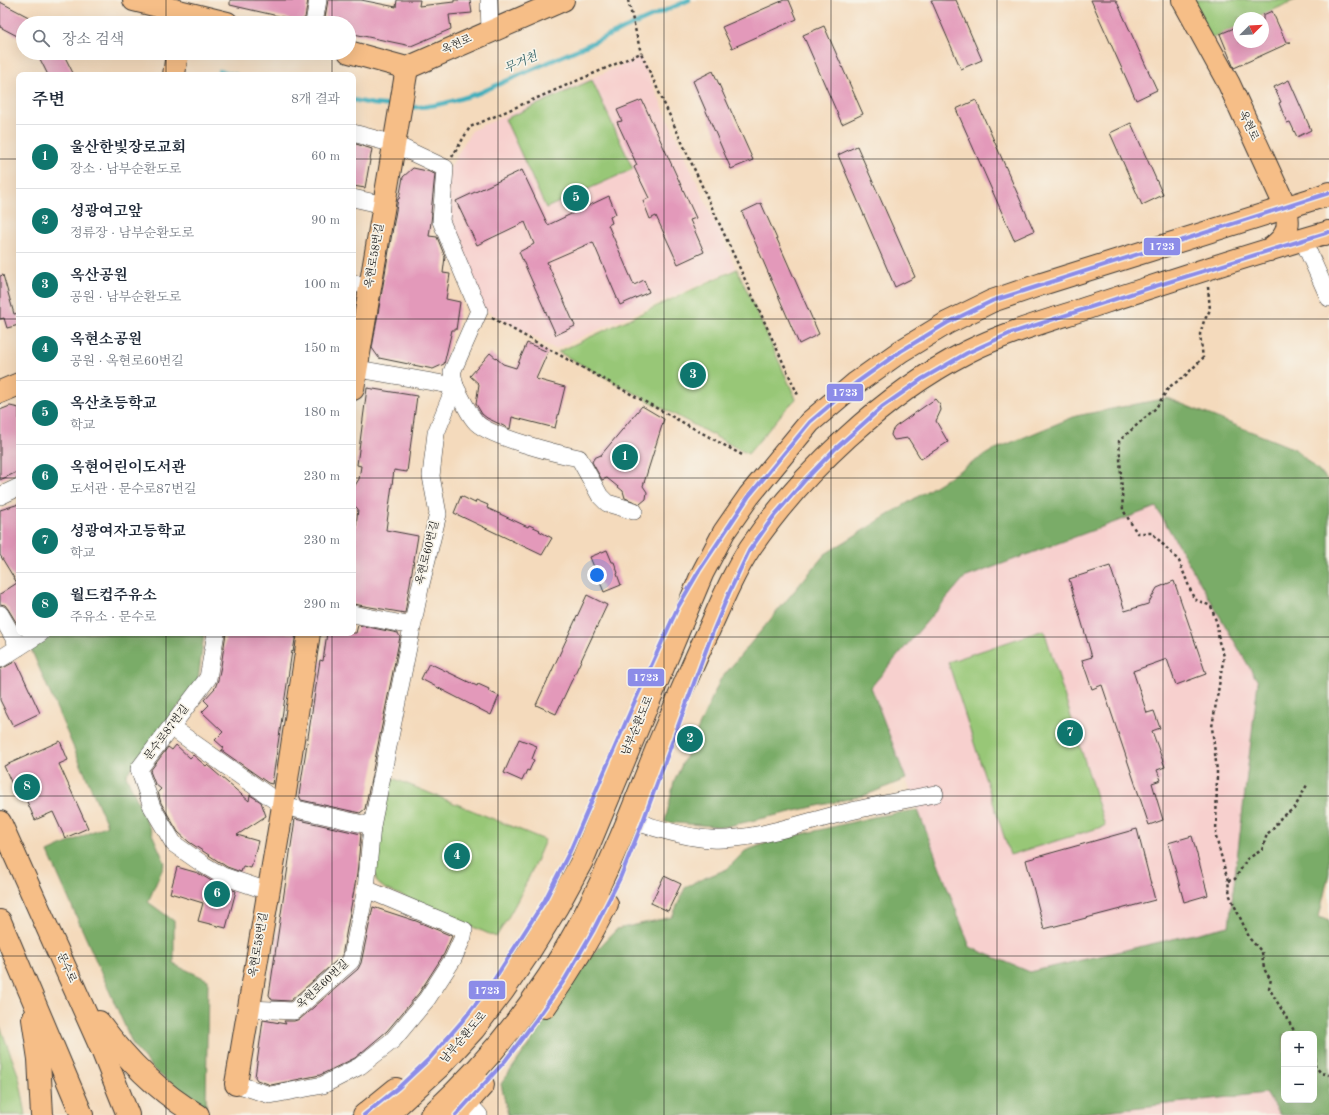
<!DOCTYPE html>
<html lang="ko">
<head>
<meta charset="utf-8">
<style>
  body { margin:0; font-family:"Old Standard TT","Noto Serif KR",serif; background:#f2f2f3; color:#1f2937 }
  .controls { position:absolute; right:12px; bottom:12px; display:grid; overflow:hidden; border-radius:8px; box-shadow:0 4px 16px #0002 }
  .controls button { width:36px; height:36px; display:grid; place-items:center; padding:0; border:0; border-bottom:1px solid #e0e1e3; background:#fff; color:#1f2937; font:20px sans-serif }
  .compass { position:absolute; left:1233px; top:12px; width:36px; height:36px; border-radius:50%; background:#fff; box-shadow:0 4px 16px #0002; rotate:66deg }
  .you { position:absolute; left:597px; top:575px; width:14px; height:14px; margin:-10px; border:3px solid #fff; border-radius:50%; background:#1a73e8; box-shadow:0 0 0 6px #1a73e833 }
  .badge { display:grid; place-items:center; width:26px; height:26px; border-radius:50%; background:#0f766e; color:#fff; font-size:13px; font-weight:700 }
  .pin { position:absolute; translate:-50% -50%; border:2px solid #fff; box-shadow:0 1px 4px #0006 }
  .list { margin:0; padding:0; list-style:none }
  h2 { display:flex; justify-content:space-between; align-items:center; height:52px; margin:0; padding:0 16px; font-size:17px }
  h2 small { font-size:13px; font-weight:400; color:#747a83 }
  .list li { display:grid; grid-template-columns:26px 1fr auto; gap:12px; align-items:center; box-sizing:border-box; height:64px; padding:0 16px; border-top:1px solid #e0e1e3 }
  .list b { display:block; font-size:15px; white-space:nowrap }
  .list p { margin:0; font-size:13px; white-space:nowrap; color:#747a83 }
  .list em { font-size:13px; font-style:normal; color:#747a83 }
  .icon { flex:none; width:22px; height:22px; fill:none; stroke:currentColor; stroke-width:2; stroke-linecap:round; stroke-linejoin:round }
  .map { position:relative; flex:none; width:1329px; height:1115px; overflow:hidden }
  .search { position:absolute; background:#fff; box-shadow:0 4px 16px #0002; left:16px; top:16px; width:340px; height:44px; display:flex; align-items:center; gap:10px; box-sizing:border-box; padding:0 14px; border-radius:22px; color:#747a83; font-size:15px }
  .panel { position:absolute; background:#fff; box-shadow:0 4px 16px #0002; left:16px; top:72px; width:340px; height:564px; border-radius:8px }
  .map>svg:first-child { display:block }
  .built { fill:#f7d0ce }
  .green { fill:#98c777; stroke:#5a724a }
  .forest { fill:#7aac68; stroke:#4b6442; fill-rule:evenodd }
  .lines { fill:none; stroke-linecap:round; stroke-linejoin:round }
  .stream { stroke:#3faebb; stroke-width:4.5 }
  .building { fill:#e399ba }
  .minor-casing { stroke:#3c3834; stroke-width:18 }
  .major-casing { stroke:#3c3834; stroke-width:24 }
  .highway-casing { stroke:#3c3834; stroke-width:24 }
  .path { stroke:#3c3834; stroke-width:2.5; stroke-dasharray:3 3; stroke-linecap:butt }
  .minor { stroke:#fff; stroke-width:17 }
  .major { stroke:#f6be87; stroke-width:22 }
  .highway { stroke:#f6be87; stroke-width:22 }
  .bus-1-casing { stroke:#f7f3e8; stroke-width:7 }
  .bus-1 { stroke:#8c8ce8; stroke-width:4 }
  .grid { fill:none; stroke:#1c1c1c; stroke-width:1; stroke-opacity:0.55 }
  .labels { text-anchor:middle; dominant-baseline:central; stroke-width:3.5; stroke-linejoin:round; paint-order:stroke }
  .street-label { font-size:11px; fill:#1c1c1c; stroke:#f7f3e8 }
  .water-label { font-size:12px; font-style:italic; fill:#2c5e64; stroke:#f7f3e8 }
  .line-badge { stroke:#f7f3e8; stroke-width:1.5 }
  .badge-label { font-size:11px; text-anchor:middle; font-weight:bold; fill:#fff }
</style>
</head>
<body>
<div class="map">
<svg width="1329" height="1115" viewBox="0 0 1329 1115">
  <rect width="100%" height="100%" fill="#f7f3e8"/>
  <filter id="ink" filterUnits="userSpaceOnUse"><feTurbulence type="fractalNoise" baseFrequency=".025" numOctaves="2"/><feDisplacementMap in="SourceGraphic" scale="8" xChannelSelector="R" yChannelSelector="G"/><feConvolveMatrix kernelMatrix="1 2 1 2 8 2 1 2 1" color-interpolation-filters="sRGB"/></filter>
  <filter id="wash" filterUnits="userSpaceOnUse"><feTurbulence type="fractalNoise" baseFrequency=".012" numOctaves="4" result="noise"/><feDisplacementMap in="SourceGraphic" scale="16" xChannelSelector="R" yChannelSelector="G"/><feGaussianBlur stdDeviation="0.9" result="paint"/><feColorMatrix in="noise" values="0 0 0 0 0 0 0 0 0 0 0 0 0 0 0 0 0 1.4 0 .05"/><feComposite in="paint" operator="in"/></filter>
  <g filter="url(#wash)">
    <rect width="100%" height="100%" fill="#f4dabc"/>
    <g class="built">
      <path d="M640,57L736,268L555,349L483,309L447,220L449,169L472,130Z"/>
      <path d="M1156,507L1259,682L1229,926L1030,972L970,947L871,687L964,577Z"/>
      <path d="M1266,1093L1280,1115H1069Z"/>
    </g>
    <g class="green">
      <path d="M1193,0H1295L1256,18H1239V26L1210,39Z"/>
      <path d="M592,80L633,169L546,208L505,119Z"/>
      <path d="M737,269L796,399L785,410L748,454L558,352Z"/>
      <path d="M1044,630L1105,826L1010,855L948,662Z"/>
      <path d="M390,777L545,840C530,876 517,905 496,937L384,888C382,886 378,884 377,882C369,868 386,795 390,777Z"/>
      <path d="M0,1026L19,1077L26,1115H0Z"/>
    </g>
    <g class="forest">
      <path d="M1167,398L1295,449L1329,481V873L1319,917L1329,921V1115H1280L1266,1093L1069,1115H508L501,1084L592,955L617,929L672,917L685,888L695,882L727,869L745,851L769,842L878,816L918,810L970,947L1030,972L1229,926L1258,682L1156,507L964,578L871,687L906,779L866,795L724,827L665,822L674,782L720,680L825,554L993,450L1076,416ZM1284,1034H1314V1100H1284Z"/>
      <path d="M56,633H204L198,681L126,775L165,863L148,902L174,921V964L208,980L206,1107L178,1089L153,1069L134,1047L48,852L107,825L31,649Z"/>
    </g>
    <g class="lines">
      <g class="stream">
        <path d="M219,71L236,75"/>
        <path d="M353,100L373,104L395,106"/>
        <path d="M406,107C431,109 456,100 479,93L689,0"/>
      </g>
    </g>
    <g id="blocks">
      <g class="building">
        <path d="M230,0H308L305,18L300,21L230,5Z"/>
        <path d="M328,0H361L396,7L397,0H420L419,6L454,2V0H470L472,13L449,15L451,29L411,46L349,33V23H324Z"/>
        <path d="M784,0H789L797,19L732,48L722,27Z"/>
        <path d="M931,0H956L982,60L961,69Z"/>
        <path d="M1091,0H1116L1157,90L1136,100Z"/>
        <path d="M0,2L40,23H23V39L0,27Z"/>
        <path d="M1272,11L1286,42H1291L1234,68L1220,34L1239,26V42H1263V15Z"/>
        <path d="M824,26L863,114L842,124L803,35Z"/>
        <path d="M37,53H63L74,75H48Z"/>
        <path d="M713,71L753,160L731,169L693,81Z"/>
        <path d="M1289,80L1311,130L1297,137L1290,122L1287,123L1279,103L1281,102L1274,87Z"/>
        <path d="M642,100L696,218L690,220L704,252L678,264L656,216L650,219L643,201L649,198L634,167L637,165L617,122L622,121L617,110Z"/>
        <path d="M976,100L1034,231L1014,240L956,109Z"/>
        <path d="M1131,123L1163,195L1142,205L1110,133Z"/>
        <path d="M353,143L372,149L365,188L353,186Z"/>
        <path d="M857,146L915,277L895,287L838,155Z"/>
        <path d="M413,168L427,171L435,174L431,213H432L431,222L429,236L437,237L445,257L443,273L450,274L446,299L460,302L456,330H452L444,364L433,369L379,358L372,348L398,199H399L403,177Z"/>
        <path d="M522,170L548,225L609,196L616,214L610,217L612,223L608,225L634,285L644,280L649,292L620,305L593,242L547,262L575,326L556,335L519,252L534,244L525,222L477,245L456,201Z"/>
        <path d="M761,203L819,334L799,344L742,212Z"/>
        <path d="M3,275L14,314L19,313V325L7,328L4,318L0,319V276Z"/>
        <path d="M527,343L548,352L536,379L565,387L555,428L512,417L510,429L487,418L482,414L476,404L479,384L470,376L490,353L503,364L516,368Z"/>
        <path d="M367,388L417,396L407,472L394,470L386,530L418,536L405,613L353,604V527H356L358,509L354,505L353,494L354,487L359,479L361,466L357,465Z"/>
        <path d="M935,399L940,405L941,410L936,421L948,442L921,459L908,438L894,440L891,435L892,431L895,427Z"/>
        <path d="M10,406L19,408V471L0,480V410Z"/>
        <path d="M642,406L664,419L643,486L647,492L646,499L640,504L625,498L623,491L607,478L602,480L592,462L594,458L601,455Z"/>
        <path d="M461,496L475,503L476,500L488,505L487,508L528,527L529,525L540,530L539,531L552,538L542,555L454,513Z"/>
        <path d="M19,504V627L8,609L5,605L0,604V594L17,583L0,555V510Z"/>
        <path d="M607,550L612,562H614L618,573L617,574L621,585L604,592L590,557Z"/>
        <path d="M1110,566L1125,611L1148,604L1157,588L1174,581L1206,674L1176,685L1167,659L1133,671L1147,713L1154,711L1160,728L1152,731L1165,767L1157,770L1161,780L1152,783L1163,820L1149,825L1102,685L1092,689L1082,660L1092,657L1069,579Z"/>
        <path d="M587,595L607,605L556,714L536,705Z"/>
        <path d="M358,625L398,633L400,637L365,809L360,813L301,800L299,795L320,660L323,661L327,633H356Z"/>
        <path d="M226,633H296L293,652L292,651L272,784L268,783L221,750L224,748L215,740L223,732L202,712L209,705L204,700L215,688L218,680L221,666Z"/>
        <path d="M16,661L40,713L13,726L0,700V669L5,667Z"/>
        <path d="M429,663L477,686L478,684L489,689L488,691L499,696L491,715L421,679Z"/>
        <path d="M519,739L537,746L532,759L534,760L529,771L527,770L522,781L504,773Z"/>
        <path d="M60,741L68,760L59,764L88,828L65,838L53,812L35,820L18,781L12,784L4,766Z"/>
        <path d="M176,745L190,758L193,755L206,766L207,765L249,801L250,795L261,802L266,816L237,835L258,841L251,868L243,866L241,872L227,867L189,842L178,832L161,803L158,792L161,789L155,784L150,771L168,747L172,750Z"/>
        <path d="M295,819L361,834L357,874L342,956L290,1001L272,1000L269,995Z"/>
        <path d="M1137,829L1155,900L1044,929L1026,860Z"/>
        <path d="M1192,836L1208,895L1184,902L1168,843Z"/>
        <path d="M177,867L198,873L218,885L236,891L226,928L198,921L203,903L170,893Z"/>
        <path d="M664,876L681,884L668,911L651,903Z"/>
        <path d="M373,907L416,921L452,936L444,954L419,993L387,1031L355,1058L320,1075L271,1085L257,1080L255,1077L263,1020L286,1024L284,1021H294L300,1019L358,969L361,963Z"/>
      </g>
    </g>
  </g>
  <g filter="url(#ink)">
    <use href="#blocks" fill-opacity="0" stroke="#3c3834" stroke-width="1"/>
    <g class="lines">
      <defs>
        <g id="minor">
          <path d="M489,0L490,31"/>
          <path d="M314,23L318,0"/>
          <path d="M353,198L384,205"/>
          <path d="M1303,240L1329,298"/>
          <path d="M353,283L370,286"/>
          <path d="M353,368L455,386"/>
          <path d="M455,386C461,397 467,411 475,421C486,436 558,454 579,458L600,496L607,503L634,511"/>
          <path d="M0,496L19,487"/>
          <path d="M0,614L19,647"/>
          <path d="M353,614L412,626"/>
          <path d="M216,633L208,678L139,769L152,807L174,844L204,865L223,876L268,891"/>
          <path d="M0,659L41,633"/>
          <path d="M171,727L283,806L372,826"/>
          <path d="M642,824C664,830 688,838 711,839C752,841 799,824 839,814C871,806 903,800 935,794"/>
          <path d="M249,1009L294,1011L351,961L366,889L372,826L420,588L438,514L431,476L436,433L455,386L452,372L479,311L441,221L445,168L394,144L353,133"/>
          <path d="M236,1084L270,1095L323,1085L360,1066L393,1040L427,999L453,959L463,937L464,930L366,889"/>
          <path d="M467,1102L479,1115"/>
        </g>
        <g id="major">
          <path d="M134,0L227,23"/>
          <path d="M1183,0L1229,84L1286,208C1291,229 1286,238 1269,250"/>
          <path d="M349,52L407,68L563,0"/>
          <path d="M174,75L177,53"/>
          <path d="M353,389L407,68"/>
          <path d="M0,392L19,384"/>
          <path d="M0,822L102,1050L128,1115"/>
          <path d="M0,921L82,1115"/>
          <path d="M545,1007C568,974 589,940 607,904"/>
          <path d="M33,1019L39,1059L42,1115"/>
          <path d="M99,1022C126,1059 158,1092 198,1115"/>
          <path d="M236,1084L283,806L309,633"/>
          <path d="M364,1115L396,1089"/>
          <path d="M387,1115L438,1068L474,1029L503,991L528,954L557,907L582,861L702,574L724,532L749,496L810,422L856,383L901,351L947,323L992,301L1042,284L1313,199L1329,193"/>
          <path d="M431,1115C492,1059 543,993 582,920C611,865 634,806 657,748C674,709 690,670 708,632C721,603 733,574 750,548C802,472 885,394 967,352C1011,330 1059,318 1105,302C1179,278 1254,253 1329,232"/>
          <path d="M456,1115L483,1085"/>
        </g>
        <g id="highway">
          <path d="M1313,199L1329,195"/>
          <path d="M1325,234L1329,232"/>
        </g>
      </defs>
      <use href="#minor" class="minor-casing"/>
      <use href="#major" class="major-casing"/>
      <use href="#highway" class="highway-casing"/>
      <g class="path">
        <path d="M628,0L641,53"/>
        <path d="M452,157L470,127L641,53L798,395"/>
        <path d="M1208,287L1210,310L1204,321L1200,334L1203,358L1184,377L1169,387L1156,408L1119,441L1123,510L1137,533H1152L1179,561L1194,599L1211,606L1217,624L1219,642L1224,656L1212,727L1217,771L1216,837L1228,881L1230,896L1250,939L1262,952C1263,963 1263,971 1271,979L1269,988L1296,1034"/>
        <path d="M492,318L744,456"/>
        <path d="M1228,881L1235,879L1247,859L1262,850L1267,834L1273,829L1282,816L1294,809L1308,783"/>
        <path d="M1314,1053L1316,1056L1315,1066L1321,1073L1329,1075"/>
      </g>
      <use href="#minor" class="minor"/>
      <use href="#major" class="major"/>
      <use href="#highway" class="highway"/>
      <defs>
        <g id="bus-1">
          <path d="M364,1115L398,1088L430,1058L464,1019L492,983L545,900L570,851L634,703L678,607L699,571L749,496L810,422L856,383L901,351L947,323L992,301L1329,193"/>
          <path d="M456,1115L505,1061L536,1020L565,979L593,931L620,878L642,824L712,634L729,593L749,551L774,516L806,479L834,450L882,407L922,379L967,353L1011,333L1143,290L1329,232"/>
        </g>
      </defs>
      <use href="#bus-1" class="bus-1-casing"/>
      <use href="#bus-1" class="bus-1"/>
    </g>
  </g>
  <path class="grid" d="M166,0V23M332,0V23M498,0V1115M664,0V1115M831,0V1115M997,0V1115M1163,0V1115M166,53V75M332,53V75M0,159H19M353,159H1329M0,319H19M353,319H1329M0,478H19M353,478H1329M166,633V1115M332,633V1115M0,637H1329M0,796H1329M0,956H1329"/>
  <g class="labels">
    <g class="street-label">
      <text transform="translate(457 45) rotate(-24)">옥현로</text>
      <text transform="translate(1248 126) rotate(65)">옥현로</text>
      <text transform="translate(375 256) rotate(-80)">옥현로58번길</text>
      <text transform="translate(428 553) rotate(-76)">옥현로60번길</text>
      <text transform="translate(638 726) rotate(-67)">남부순환도로</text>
      <text transform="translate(167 733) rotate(-53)">문수로87번길</text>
      <text transform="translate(259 945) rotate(-80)">옥현로58번길</text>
      <text transform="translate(66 968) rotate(66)">문수로</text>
      <text transform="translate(323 985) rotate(-43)">옥현로60번길</text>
      <text transform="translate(464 1038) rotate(-49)">남부순환도로</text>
    </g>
    <g class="water-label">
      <text transform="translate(521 63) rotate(-24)">무거천</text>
    </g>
  </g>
  <g class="line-badge">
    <rect x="1143" y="237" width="38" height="19" rx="4" fill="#8c8ce8"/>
    <rect x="826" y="383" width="38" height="19" rx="4" fill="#8c8ce8"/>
    <rect x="627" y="668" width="38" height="19" rx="4" fill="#8c8ce8"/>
    <rect x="468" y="980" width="38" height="20" rx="4" fill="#8c8ce8"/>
  </g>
  <g class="badge-label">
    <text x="1162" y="250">1723</text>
    <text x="845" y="396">1723</text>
    <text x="646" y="681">1723</text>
    <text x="487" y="994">1723</text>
  </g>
</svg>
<div class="controls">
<button>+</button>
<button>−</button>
</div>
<svg class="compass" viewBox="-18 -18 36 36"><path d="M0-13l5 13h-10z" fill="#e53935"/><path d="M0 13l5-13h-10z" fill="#747a83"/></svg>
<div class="you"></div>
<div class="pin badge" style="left:625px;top:457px">1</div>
<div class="pin badge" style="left:690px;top:739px">2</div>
<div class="pin badge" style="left:693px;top:375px">3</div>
<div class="pin badge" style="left:457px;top:856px">4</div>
<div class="pin badge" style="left:576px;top:198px">5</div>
<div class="pin badge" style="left:217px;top:894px">6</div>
<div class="pin badge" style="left:1070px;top:733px">7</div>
<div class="pin badge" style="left:27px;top:787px">8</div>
<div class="search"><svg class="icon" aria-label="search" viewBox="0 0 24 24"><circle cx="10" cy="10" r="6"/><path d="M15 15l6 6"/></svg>장소 검색</div>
<section class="panel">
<h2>주변<small>8개 결과</small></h2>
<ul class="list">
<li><span class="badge">1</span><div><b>울산한빛장로교회</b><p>장소 · 남부순환도로</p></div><em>60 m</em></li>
<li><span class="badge">2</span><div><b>성광여고앞</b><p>정류장 · 남부순환도로</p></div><em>90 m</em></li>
<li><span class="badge">3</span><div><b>옥산공원</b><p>공원 · 남부순환도로</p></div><em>100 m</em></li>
<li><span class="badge">4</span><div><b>옥현소공원</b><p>공원 · 옥현로60번길</p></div><em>150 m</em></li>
<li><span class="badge">5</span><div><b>옥산초등학교</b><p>학교</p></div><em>180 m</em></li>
<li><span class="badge">6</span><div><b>옥현어린이도서관</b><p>도서관 · 문수로87번길</p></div><em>230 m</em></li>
<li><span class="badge">7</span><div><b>성광여자고등학교</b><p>학교</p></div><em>230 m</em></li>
<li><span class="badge">8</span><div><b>월드컵주유소</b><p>주유소 · 문수로</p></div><em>290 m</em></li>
</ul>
</section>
</div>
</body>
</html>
